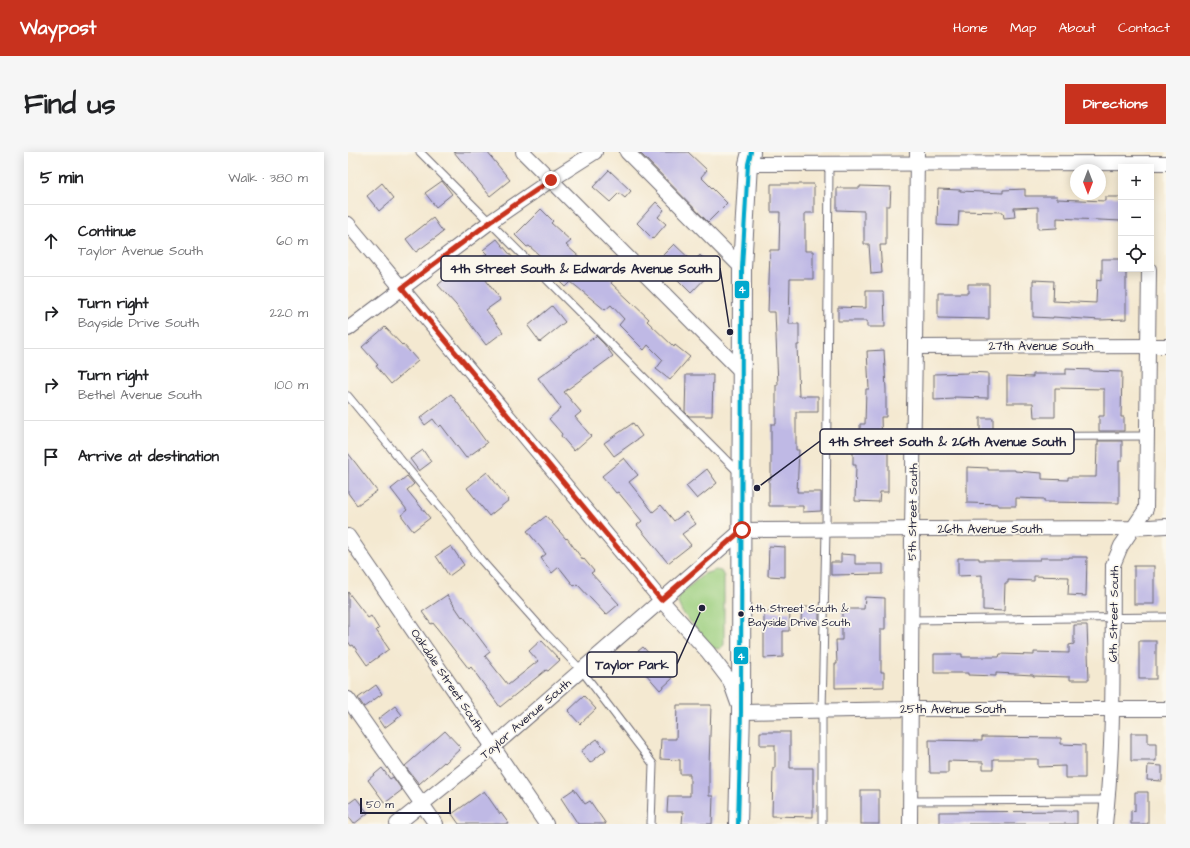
<!DOCTYPE html>
<html lang="en">
<head>
<meta charset="utf-8">
<style>
  body { margin:0; font-family:"Architects Daughter",sans-serif; background:#f6f6f6; color:#202124 }
  .controls { position:absolute; right:12px; top:12px; display:grid; overflow:hidden; border-radius:0px; box-shadow:0 2px 10px #0003 }
  .controls button { width:36px; height:36px; display:grid; place-items:center; padding:0; border:0; border-bottom:1px solid #e0e0e0; background:#fff; color:#202124; font:20px sans-serif }
  .compass { position:absolute; left:722px; top:12px; width:36px; height:36px; border-radius:50%; background:#fff; box-shadow:0 2px 10px #0003; rotate:180deg }
  .scale { position:absolute; left:12px; bottom:10px; width:91px; box-sizing:border-box; padding-left:4px; border:2px solid #22223b; border-top:0; font-size:11px; line-height:14px; white-space:nowrap; color:#22223b; -webkit-text-stroke:3px #fbf7ec; paint-order:stroke }
  .stop { position:absolute; width:12px; height:12px; margin:-9px; border:3px solid #c8321e; border-radius:50%; background:#fff }
  .stop.end { background:#c8321e; border-color:#fff; box-shadow:0 1px 4px #0008 }
  .list { margin:0; padding:0; list-style:none }
  h2 { display:flex; justify-content:space-between; align-items:center; height:52px; margin:0; padding:0 16px; font-size:17px }
  h2 small { font-size:13px; font-weight:400; color:#757577 }
  .list li { display:grid; grid-template-columns:26px 1fr auto; gap:12px; align-items:center; box-sizing:border-box; height:72px; padding:0 16px; border-top:1px solid #e0e0e0 }
  .list b { display:block; font-size:15px; white-space:nowrap }
  .list p { margin:0; font-size:13px; white-space:nowrap; color:#757577 }
  .list em { font-size:13px; font-style:normal; color:#757577 }
  .icon { flex:none; width:22px; height:22px; fill:none; stroke:currentColor; stroke-width:2; stroke-linecap:round; stroke-linejoin:round }
  .map { position:relative; flex:none; width:818px; height:672px; overflow:hidden; border-radius:0px }
  header { display:flex; align-items:center; gap:24px; box-sizing:border-box; height:56px; padding:0 20px; background:#c8321e; color:#fff }
  header strong { font-size:19px }
  nav { display:flex; gap:22px; margin-inline-start:auto; font-size:14px }
  .intro { display:flex; align-items:center; justify-content:space-between; box-sizing:border-box; height:96px; padding:0 24px }
  h1 { margin:0; font-size:28px }
  .button { padding:10px 18px; border-radius:0px; background:#c8321e; color:#fff; font-size:14px; font-weight:700 }
  main { display:flex; gap:24px; padding:0 24px }
  aside { flex:1; background:#fff; border-radius:0px; box-shadow:0 2px 10px #0003 }
  .map>svg:first-child { display:block }
  .green { fill:#9ccf7f; stroke:#5f785d }
  .building { fill:#bfb9e5 }
  .lines { fill:none; stroke-linecap:round; stroke-linejoin:round }
  .service-casing { stroke:#6c6870; stroke-width:9 }
  .minor-casing { stroke:#6c6870; stroke-width:16 }
  .tertiary-casing { stroke:#6c6870; stroke-width:20 }
  .service { stroke:#fff; stroke-width:7 }
  .minor { stroke:#fff; stroke-width:14 }
  .tertiary { stroke:#fff; stroke-width:18 }
  .bus-1-casing { stroke:#fbf7ec; stroke-width:7 }
  .bus-1 { stroke:#00a9ce; stroke-width:4 }
  .route { stroke:#c8321e; stroke-width:5 }
  .bus-dot { fill:#22223b; stroke:#fbf7ec; stroke-width:1.5 }
  .labels { text-anchor:middle; dominant-baseline:central; stroke-width:3.5; stroke-linejoin:round; paint-order:stroke }
  .bus-label { font-size:11px; fill:#22223b; stroke:#fbf7ec; text-anchor:start }
  .street-label { font-size:12px; fill:#22223b; stroke:#fbf7ec }
  .leader { fill:none; stroke:#22223b; stroke-width:1.5 }
  .callout-dot { fill:#22223b; stroke:#fbf7ec; stroke-width:1.5 }
  .callout { fill:#fbf7ec; stroke:#22223b; stroke-width:1.5 }
  .callout-label { font-size:13px; text-anchor:middle; font-weight:bold; fill:#22223b }
  .line-badge { stroke:#fbf7ec; stroke-width:1.5 }
  .badge-label { font-size:11px; text-anchor:middle; font-weight:bold; fill:#fff }
</style>
</head>
<body>
<header>
<strong>Waypost</strong>
<nav><a>Home</a><a>Map</a><a>About</a><a>Contact</a></nav>
</header>
<div class="intro"><h1>Find us</h1><a class="button">Directions</a></div>
<main>
<aside>
<h2>5 min<small>Walk · 380 m</small></h2>
<ul class="list">
<li><svg class="icon" aria-label="ahead" viewBox="0 0 24 24"><path d="M12 20V5M6 11l6-6 6 6"/></svg><div><b>Continue</b><p>Taylor Avenue South</p></div><em>60 m</em></li>
<li><svg class="icon" aria-label="right" viewBox="0 0 24 24"><path d="M7 20v-9h11M14 6l5 5-5 5"/></svg><div><b>Turn right</b><p>Bayside Drive South</p></div><em>220 m</em></li>
<li><svg class="icon" aria-label="right" viewBox="0 0 24 24"><path d="M7 20v-9h11M14 6l5 5-5 5"/></svg><div><b>Turn right</b><p>Bethel Avenue South</p></div><em>100 m</em></li>
<li><svg class="icon" aria-label="arrive" viewBox="0 0 24 24"><path d="M6 21V4h12l-3 4 3 4H6"/></svg><div><b>Arrive at destination</b></div></li>
</ul>
</aside>
<div class="map">
<svg width="818" height="672" viewBox="0 0 818 672">
  <rect width="100%" height="100%" fill="#fbf7ec"/>
  <filter id="ink" filterUnits="userSpaceOnUse"><feTurbulence type="fractalNoise" baseFrequency=".025" numOctaves="2"/><feDisplacementMap in="SourceGraphic" scale="8" xChannelSelector="R" yChannelSelector="G"/><feConvolveMatrix kernelMatrix="1 2 1 2 8 2 1 2 1" color-interpolation-filters="sRGB"/></filter>
  <filter id="wash" filterUnits="userSpaceOnUse"><feTurbulence type="fractalNoise" baseFrequency=".012" numOctaves="4" result="noise"/><feDisplacementMap in="SourceGraphic" scale="16" xChannelSelector="R" yChannelSelector="G"/><feGaussianBlur stdDeviation="0.9" result="paint"/><feColorMatrix in="noise" values="0 0 0 0 0 0 0 0 0 0 0 0 0 0 0 0 0 1.4 0 .05"/><feComposite in="paint" operator="in"/></filter>
  <g filter="url(#wash)">
    <rect width="100%" height="100%" fill="#f4e9d1"/>
    <path class="green" d="M368,418L373,419L376,425V493L371,497L365,496L334,460L330,451L331,443L356,422Z"/>
    <g id="blocks">
      <g class="building">
        <path d="M106,0H139L162,28L142,44Z"/>
        <path d="M291,0H340L359,18L353,25L379,51L360,70Z"/>
        <path d="M261,18L283,39L277,46L271,41L262,50L245,35Z"/>
        <path d="M94,29L104,42L88,55L77,41Z"/>
        <path d="M34,31L46,46L31,59L19,44Z"/>
        <path d="M423,32H466V61H457V99H465V127H442L441,172H451V193H449L451,244H470V260H448V298H451L449,340H473V359L455,360V354H421V327H423V272H428V233H430L427,160H420L422,98H431L432,60H423Z"/>
        <path d="M512,34L543,35L542,54H538V93H532L534,121L523,122L521,92H516V59L489,58V36H512Z"/>
        <path d="M590,37L612,38V39L655,41V38L677,37V44H709V47L757,49V45H773V69L709,66V76L690,77V55L666,56L667,65L656,66L655,60L611,59L610,74L589,73Z"/>
        <path d="M308,50L316,58L310,65L318,72L305,87L289,71Z"/>
        <path d="M193,57L205,69L203,71L223,89L218,93L245,117L248,113L265,128L263,131L301,167L299,169L326,195L327,193L342,205L322,228L308,217L315,208L300,193L296,198L271,173L276,167L263,153L257,158L223,130L218,135L206,123L209,119L181,94L179,95L167,83Z"/>
        <path d="M85,66L95,80L68,100L58,87Z"/>
        <path d="M149,87L165,106L138,128L152,148L138,158L155,180L138,193L108,153L90,133L101,123L106,128L139,102L135,98Z"/>
        <path d="M326,92L345,110L352,103L366,117L343,141L329,127L333,122L314,104Z"/>
        <path d="M754,107H773V117H778V167L752,168L705,165V166L685,165V128L706,129L705,149L748,151L749,127L754,128Z"/>
        <path d="M620,132H641V167L590,166V141H620Z"/>
        <path d="M518,139H536L537,175H519V169H490V155L518,156Z"/>
        <path d="M204,154L217,170L192,190L180,174Z"/>
        <path d="M37,175L54,193L55,192L70,209L43,232L28,214L30,213L14,195Z"/>
        <path d="M248,184L256,192L265,204L216,240L233,260L227,265L243,284L226,299L213,284L214,282L201,267L213,256L190,226Z"/>
        <path d="M536,198L538,238V265H533L534,298H540V340H532L531,350L507,349L508,313H505V298H513L512,272H517L518,237H521L519,199Z"/>
        <path d="M718,217L744,218V219L774,220L773,265H776V279H751V264H756V237L707,236V265H686L685,251H659V224L685,225V222H718Z"/>
        <path d="M620,220L640,221V246L606,245V247L586,248V222L620,221Z"/>
        <path d="M338,223H365L364,264H341L337,260Z"/>
        <path d="M103,242L139,291L118,306L93,273L91,275L85,267L77,273L72,266Z"/>
        <rect x="632" y="266" width="13" height="14"/>
        <path d="M285,271L294,284L266,304L256,291Z"/>
        <path d="M750,289H774V309H771V351L696,350V347L668,346V354H650V352L619,351V315L640,316V318H667V319L694,321V327L720,328V325H748L749,293H750Z"/>
        <path d="M75,298L83,310L71,319L62,307Z"/>
        <path d="M0,301L29,339L9,353L0,341Z"/>
        <path d="M276,306L290,323L281,330L305,360L313,353L326,369L338,360L348,372L334,382L343,393L320,411L289,373L294,369L270,340L268,341L254,324Z"/>
        <path d="M359,317L369,331L349,347L338,334Z"/>
        <path d="M139,320L161,348L141,364L119,336Z"/>
        <path d="M59,324L66,332L59,338L82,366L65,379L53,363L59,358L43,337Z"/>
        <path d="M198,364L218,387L219,386L235,408L236,407L246,419L243,421L271,452L258,463L229,432L226,434L211,415L204,421L193,406L198,402L179,379Z"/>
        <path d="M103,394L116,413L101,424L88,404Z"/>
        <path d="M421,394L437,395V425L420,424Z"/>
        <path d="M493,402L507,403V412H535V422L483,423V410H493Z"/>
        <path d="M721,405H739L738,444L720,443L721,425L686,424V429L660,428V431H657L656,459L635,458V431H634V423L610,424V406H631V408H692V406H721Z"/>
        <rect x="786" y="414" width="20" height="38"/>
        <path d="M0,440L20,466L23,464L31,477L28,478L41,497L19,513L5,493L3,494L0,489Z"/>
        <path d="M99,443L114,465L115,464L142,500L137,504L160,533L190,509L181,499L193,488L212,508L200,519L198,518L152,555L123,515L121,517L85,471L83,472L74,460Z"/>
        <path d="M517,445L537,446V477H533V520H536V535L487,536V512H489L488,488H494V457H516Z"/>
        <path d="M454,455H471V469H453Z"/>
        <path d="M416,460H442L441,479H435V505L416,506Z"/>
        <path d="M726,473H739L741,528H722V525L685,524V523L648,521V524L620,523V521H586V502H614V505H651L652,502L686,503V500L721,501V493L726,492Z"/>
        <rect x="791" y="489" width="17" height="38"/>
        <path d="M295,495L324,527L312,538L283,505Z"/>
        <path d="M28,533L34,542L16,555L10,546Z"/>
        <path d="M236,544L248,557L232,572L220,559Z"/>
        <path d="M329,553H363L361,614V644H365L364,672H334L335,660H319L320,644H342V622H332V608L312,607L313,587H328Z"/>
        <path d="M47,554L54,563L36,576L30,567Z"/>
        <path d="M97,579L113,596L97,611L96,610L71,632L57,614Z"/>
        <path d="M412,580H442V616H465V665L424,664L425,616H427V593H412Z"/>
        <path d="M783,581H800V591H808V609H783Z"/>
        <path d="M634,585L713,586V592L737,593V626H717V614L690,615V607H645V617H635V610L600,609V621H582L581,588L634,589Z"/>
        <path d="M249,587L258,598L242,611L233,599Z"/>
        <path d="M800,613L814,614V629L799,628Z"/>
        <path d="M34,616L42,627L45,625L54,638L37,651L20,628Z"/>
        <path d="M226,637L237,652L242,649L258,672H230L213,646Z"/>
        <rect x="513" y="638" width="18" height="34"/>
        <path d="M136,639L152,662L153,661L161,672H111L104,662Z"/>
        <path d="M787,640H800V672H783V658L787,659Z"/>
        <path d="M8,646L20,661L6,672L0,664V652Z"/>
        <path d="M729,659V672H591V660Z"/>
      </g>
    </g>
  </g>
  <g filter="url(#ink)">
    <use href="#blocks" fill-opacity="0" stroke="#6c6870" stroke-width="1"/>
    <g class="lines">
      <defs>
        <g id="service">
          <path d="M72,0L391,321"/>
          <path d="M0,244L100,365L133,408L197,480L234,519L305,612L303,672"/>
          <path d="M566,285L799,284"/>
          <path d="M564,468L818,465"/>
          <path d="M562,649L760,648"/>
          <path d="M474,672V559L478,378L481,12"/>
        </g>
        <g id="minor">
          <path d="M175,0L203,28L394,220"/>
          <path d="M279,0L394,116"/>
          <path d="M400,12L818,11"/>
          <path d="M0,72L313,448L360,500L382,529L393,560L563,557H818"/>
          <path d="M0,177L142,70L203,28L247,0"/>
          <path d="M567,195L818,194"/>
          <path d="M0,384L198,672"/>
          <path d="M0,547L88,672"/>
          <path d="M49,672L145,595L394,378L784,376L818,374"/>
          <path d="M562,672L564,378L567,195L569,0"/>
          <path d="M757,672C767,586 764,499 765,413L773,394L798,357L801,117"/>
        </g>
        <path id="tertiary" d="M390,672L393,560L394,116L400,12L403,0"/>
      </defs>
      <use href="#service" class="service-casing"/>
      <use href="#minor" class="minor-casing"/>
      <use href="#tertiary" class="tertiary-casing"/>
      <use href="#service" class="service"/>
      <use href="#minor" class="minor"/>
      <use href="#tertiary" class="tertiary"/>
      <defs>
        <path id="bus-1" d="M390,672L393,560L394,116L400,12L403,0"/>
      </defs>
      <use href="#bus-1" class="bus-1-casing"/>
      <use href="#bus-1" class="bus-1"/>
    </g>
  </g>
  <g class="lines" filter="url(#ink)">
    <path class="route" d="M203,28L142,70L54,136L313,448L394,378"/>
  </g>
  <circle class="bus-dot" cx="393" cy="462" r="3.5"/>
  <g class="labels">
    <g class="bus-label">
      <text x="400" y="456">4th Street South &amp;<tspan x="400" dy="14">Bayside Drive South</tspan></text>
    </g>
    <g class="street-label">
      <text x="693" y="194">27th Avenue South</text>
      <text transform="translate(565 360) rotate(-89)">5th Street South</text>
      <text x="642" y="377">26th Avenue South</text>
      <text transform="translate(766 462) rotate(-89)">6th Street South</text>
      <text transform="translate(99 528) rotate(56)">Oakdale Street South</text>
      <text x="605" y="557">25th Avenue South</text>
      <text transform="translate(178 567) rotate(-41)">Taylor Avenue South</text>
    </g>
  </g>
  <path class="leader" d="M382 180L372 116M409 336L472 289M354 456L329 512"/>
  <g class="callout-dot">
    <circle cx="382" cy="180" r="4"/>
    <circle cx="409" cy="336" r="4"/>
    <circle cx="354" cy="456" r="4"/>
  </g>
  <g class="callout">
    <rect x="93" y="104" width="279" height="25" rx="4"/>
    <rect x="472" y="277" width="254" height="25" rx="4"/>
    <rect x="239" y="500" width="90" height="25" rx="4"/>
  </g>
  <g class="callout-label">
    <text x="233" y="121">4th Street South &amp; Edwards Avenue South</text>
    <text x="599" y="294">4th Street South &amp; 26th Avenue South</text>
    <text x="284" y="517">Taylor Park</text>
  </g>
  <g class="line-badge">
    <rect x="386" y="128" width="16" height="19" rx="4" fill="#00a9ce"/>
    <rect x="385" y="494" width="16" height="19" rx="4" fill="#00a9ce"/>
  </g>
  <g class="badge-label">
    <text x="394" y="141">4</text>
    <text x="393" y="508">4</text>
  </g>
</svg>
<div class="controls">
<button>+</button>
<button>−</button>
<button><svg class="icon" aria-label="locate" viewBox="0 0 24 24"><circle cx="12" cy="12" r="6"/><path d="M12 2v4M12 18v4M2 12h4M18 12h4"/></svg></button>
</div>
<svg class="compass" viewBox="-18 -18 36 36"><path d="M0-13l5 13h-10z" fill="#e53935"/><path d="M0 13l5-13h-10z" fill="#757577"/></svg>
<div class="scale">50 m</div>
<div class="stop" style="left:394px;top:378px"></div>
<div class="stop end" style="left:203px;top:28px"></div>
</div>
</main>
</body>
</html>
